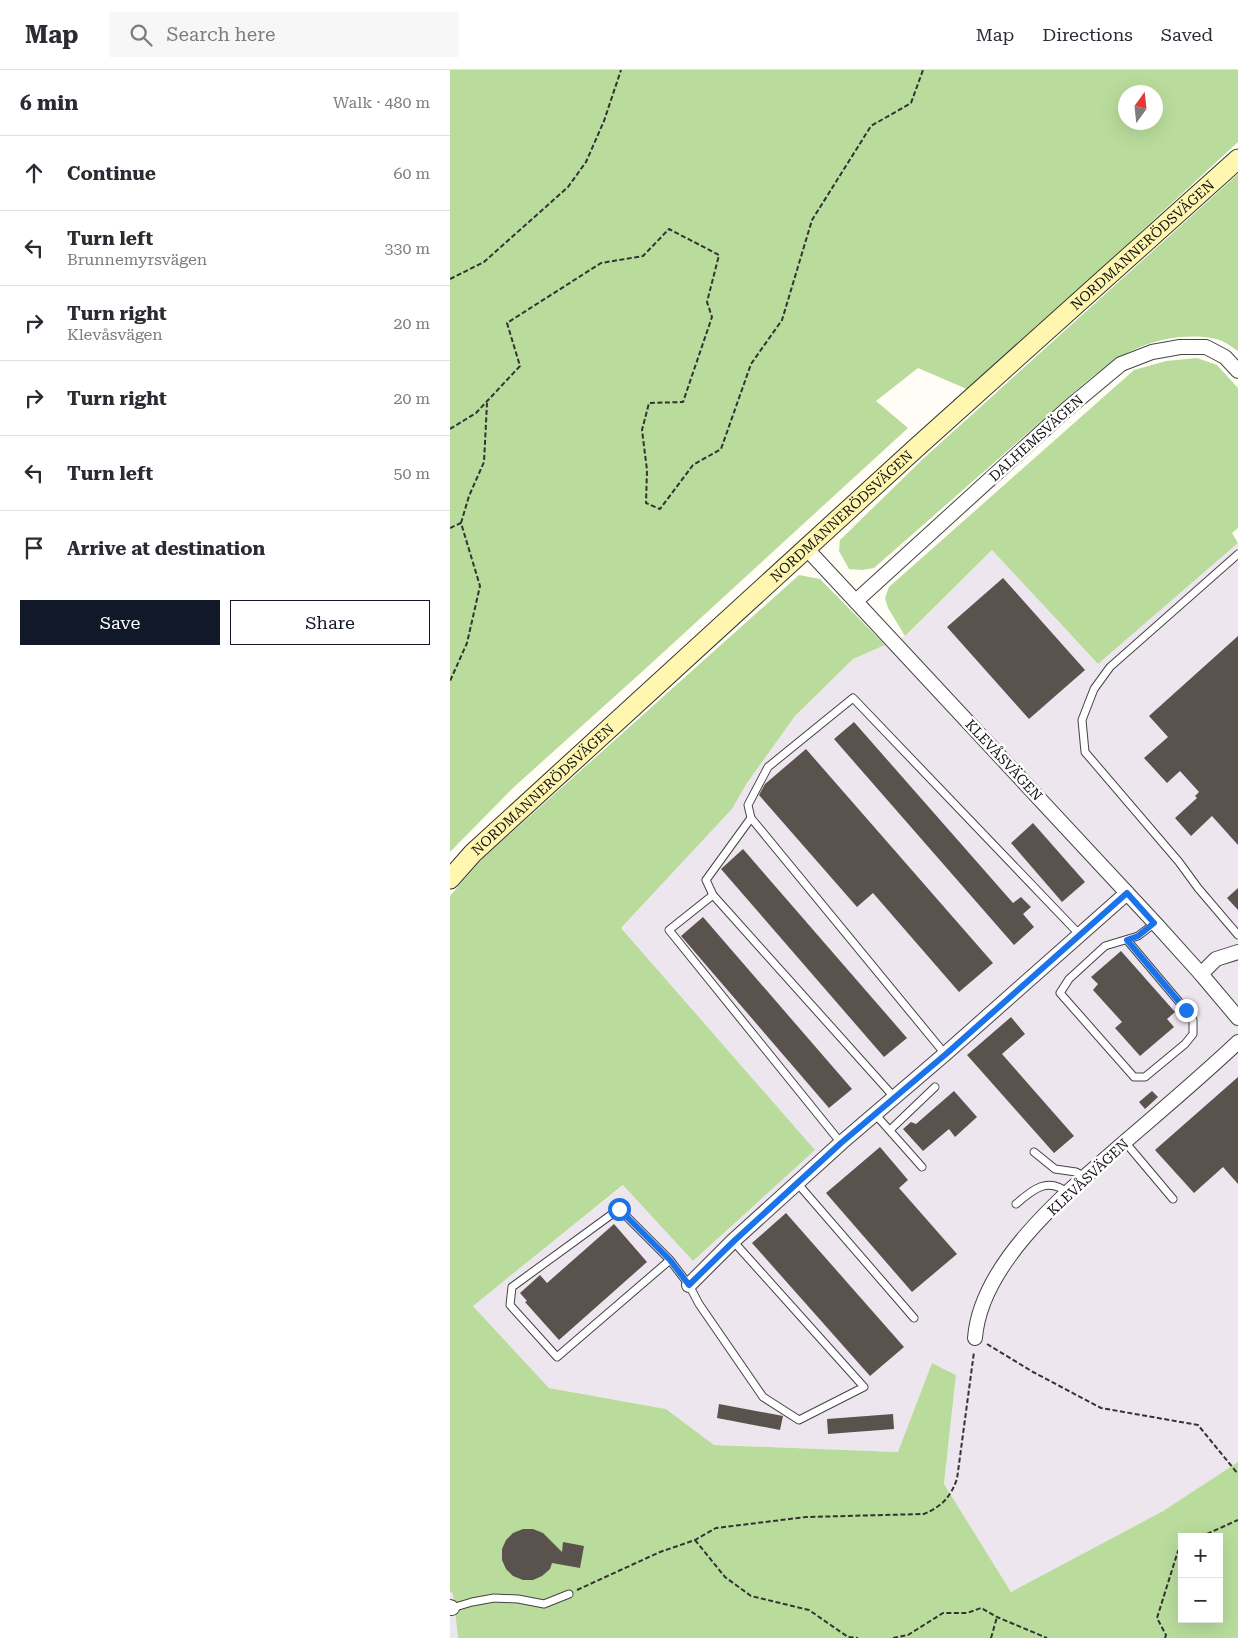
<!DOCTYPE html>
<html lang="en">
<head>
<meta charset="utf-8">
<style>
  body { margin:0; font-family:"Roboto Serif",serif; background:#f7f7f7; color:#2b2b33 }
  .controls { position:absolute; right:15px; bottom:15px; display:grid; overflow:hidden; border-radius:0px; box-shadow:0 5px 20px #0002 }
  .controls button { width:45px; height:45px; display:grid; place-items:center; padding:0; border:0; border-bottom:1px solid #e1e1e2; background:#fff; color:#2b2b33; font:25px sans-serif }
  .compass { position:absolute; left:668px; top:15px; width:45px; height:45px; border-radius:50%; background:#fff; box-shadow:0 5px 20px #0002; rotate:15deg }
  .stop { position:absolute; width:15px; height:15px; margin:-11px; border:4px solid #1a73e8; border-radius:50%; background:#fff }
  .stop.end { background:#1a73e8; border-color:#fff; box-shadow:0 1px 5px #0008 }
  .list { margin:0; padding:0; list-style:none }
  h2 { display:flex; justify-content:space-between; align-items:center; height:65px; margin:0; padding:0 20px; font-size:21px }
  h2 small { font-size:16px; font-weight:400; color:#7c7c81 }
  .list li { display:grid; grid-template-columns:32px 1fr auto; gap:15px; align-items:center; box-sizing:border-box; height:75px; padding:0 20px; border-top:1px solid #e1e1e2 }
  .list b { display:block; font-size:19px; white-space:nowrap }
  .list p { margin:0; font-size:16px; white-space:nowrap; color:#7c7c81 }
  .list em { font-size:16px; font-style:normal; color:#7c7c81 }
  .actions { display:flex; gap:10px; padding:15px 20px }
  .actions a { flex:1; padding:11px 0; border:1px solid #111827; border-radius:0px; text-align:center; font-size:18px; color:#111827 }
  .actions .main { background:#111827; color:#fff }
  .icon { flex:none; width:28px; height:28px; fill:none; stroke:currentColor; stroke-width:2; stroke-linecap:round; stroke-linejoin:round }
  .map { position:relative; flex:none; width:788px; height:1568px; overflow:hidden }
  header { display:flex; align-items:center; gap:30px; box-sizing:border-box; height:70px; padding:0 25px; background:#fff; border-bottom:1px solid #e1e1e2 }
  header strong { font-size:24px }
  nav { display:flex; gap:28px; margin-inline-start:auto; font-size:18px }
  .search { width:350px; height:45px; background:#f7f7f7; display:flex; align-items:center; gap:12px; box-sizing:border-box; padding:0 18px; border-radius:0px; color:#7c7c81; font-size:19px }
  main { display:flex }
  aside { flex:1; background:#fff }
  .map>svg:first-child { display:block }
  .industrial { fill:#eee6ef }
  .forest { fill:#b9dc9c; fill-rule:evenodd }
  .building { fill:#5a524d }
  .lines { fill:none; stroke-linecap:round; stroke-linejoin:round }
  .lane-casing { stroke:#444; stroke-width:9 }
  .street-casing { stroke:#444; stroke-width:16 }
  .secondary-casing { stroke:#333; stroke-width:21 }
  .path { stroke:#333; stroke-width:2; stroke-dasharray:5 2.5; stroke-linecap:butt }
  .lane { stroke:#fff; stroke-width:7 }
  .street { stroke:#fff; stroke-width:14 }
  .secondary { stroke:#fff6b0; stroke-width:19 }
  .route { stroke:#1a73e8; stroke-width:6 }
  .labels { text-anchor:middle; dominant-baseline:central; stroke-width:5; stroke-linejoin:round; paint-order:stroke }
  .street-label { font-size:14px; fill:#111; stroke:#fff }
</style>
</head>
<body>
<header>
<strong>Map</strong>
<div class="search"><svg class="icon" aria-label="search" viewBox="0 0 24 24"><circle cx="10" cy="10" r="6"/><path d="M15 15l6 6"/></svg>Search here</div>
<nav><a>Map</a><a>Directions</a><a>Saved</a></nav>
</header>
<main>
<aside>
<h2>6 min<small>Walk · 480 m</small></h2>
<ul class="list">
<li><svg class="icon" aria-label="ahead" viewBox="0 0 24 24"><path d="M12 20V5M6 11l6-6 6 6"/></svg><div><b>Continue</b></div><em>60 m</em></li>
<li><svg class="icon" aria-label="left" viewBox="0 0 24 24"><path d="M17 20v-9H6M10 6l-5 5 5 5"/></svg><div><b>Turn left</b><p>Brunnemyrsvägen</p></div><em>330 m</em></li>
<li><svg class="icon" aria-label="right" viewBox="0 0 24 24"><path d="M7 20v-9h11M14 6l5 5-5 5"/></svg><div><b>Turn right</b><p>Klevåsvägen</p></div><em>20 m</em></li>
<li><svg class="icon" aria-label="right" viewBox="0 0 24 24"><path d="M7 20v-9h11M14 6l5 5-5 5"/></svg><div><b>Turn right</b></div><em>20 m</em></li>
<li><svg class="icon" aria-label="left" viewBox="0 0 24 24"><path d="M17 20v-9H6M10 6l-5 5 5 5"/></svg><div><b>Turn left</b></div><em>50 m</em></li>
<li><svg class="icon" aria-label="arrive" viewBox="0 0 24 24"><path d="M6 21V4h12l-3 4 3 4H6"/></svg><div><b>Arrive at destination</b></div></li>
</ul>
<div class="actions"><a class="main">Save</a><a>Share</a></div>
</aside>
<div class="map">
<svg width="788" height="1568" viewBox="0 0 788 1568">
  <rect width="100%" height="100%" fill="#fffdf5"/>
  <g class="industrial">
    <path d="M788,473V1392L713,1441L561,1522L494,1414L506,1305L482,1293L449,1382L264,1375L216,1339L99,1318L23,1236L174,1115L243,1191L365,1080L171,858L282,739L297,713L345,646L403,589L455,566L542,480L648,594Z"/>
    <path d="M0,1521L3,1524L8,1568H0Z"/>
  </g>
  <g class="forest">
    <path d="M0,0H788V72L519,320L468,298L426,331L458,358L194,600L64,717L0,782ZM676,22H706V52H676Z"/>
    <path d="M788,104V281C783,278 777,273 772,271C759,266 743,266 730,267C689,272 669,286 637,311L424,498L412,500L399,499L389,481L390,470L474,388Z"/>
    <path d="M747,288L767,295L788,318V458L782,463L788,473L648,594L542,480L455,566L438,538L435,528L439,517L684,300L716,291Z"/>
    <path d="M349,505L370,509L435,575L403,589L345,646L297,713L282,739L171,858L365,1080L243,1191L173,1115L23,1236L99,1318L216,1339L264,1375L448,1382L482,1293L506,1305L494,1414L561,1522L713,1441L788,1392V1568H8L3,1524L0,1521V826L31,790ZM732,1467H769V1549H732Z"/>
  </g>
  <g class="building">
    <path d="M553,508L635,600L579,649L497,557Z"/>
    <path d="M788,566V775L762,746L741,766L725,748L747,728L745,726L749,722L730,701L717,713L694,688L718,667L699,646Z"/>
    <path d="M404,652L563,833L571,827L581,837L573,844L584,857L564,875L384,669Z"/>
    <path d="M356,679L543,893L509,922L423,823L407,837L309,725L315,714Z"/>
    <path d="M583,753L635,812L612,832L561,773Z"/>
    <path d="M293,779L457,968L434,987L271,799Z"/>
    <path d="M788,818V840L777,828Z"/>
    <path d="M253,847L402,1019L379,1038L231,866Z"/>
    <path d="M671,881L725,942L717,949L724,957L690,986L665,958L672,952L643,920L648,914L641,907Z"/>
    <path d="M561,947L575,964L552,984L624,1066L604,1083L517,985Z"/>
    <path d="M788,1007V1114L773,1097L744,1123L705,1080Z"/>
    <path d="M504,1021L527,1047L505,1067L499,1059L473,1081L453,1059L461,1052L466,1054Z"/>
    <path d="M702,1021L708,1027L695,1039L689,1032Z"/>
    <path d="M430,1077L458,1110L449,1118L507,1184L462,1222L376,1123Z"/>
    <path d="M336,1143L454,1277L420,1306L302,1173Z"/>
    <path d="M164,1154L197,1192L109,1270L75,1232L77,1231L70,1223L90,1205L97,1213Z"/>
    <path d="M269,1334L333,1346L330,1360L267,1348Z"/>
    <path d="M443,1344L444,1359L378,1364L377,1349Z"/>
    <path d="M73,1459H83L93,1463L112,1482L113,1472L134,1476L130,1498L102,1493L100,1499L92,1506L83,1510H73L63,1506L56,1499L52,1490V1479L56,1470L63,1463Z"/>
  </g>
  <g class="lines">
    <defs>
      <g id="lane">
        <path d="M788,484L660,597L644,619L632,650L635,682L729,792L748,818L788,865"/>
        <path d="M301,748L298,735L318,697L403,628L630,865"/>
        <path d="M263,825L256,810L301,748L495,984"/>
        <path d="M677,870L736,940L743,950V964L735,974L695,1007H684L610,923L619,909L655,876L688,866L705,853"/>
        <path d="M425,1044L472,1097"/>
        <path d="M440,1060L485,1017"/>
        <path d="M675,1072L723,1129"/>
        <path d="M391,1073L219,860L263,825L444,1027"/>
        <path d="M584,1082L605,1099L626,1102L635,1107"/>
        <path d="M348,1114L464,1248"/>
        <path d="M566,1134C582,1120 598,1106 618,1123"/>
        <path d="M220,1190L107,1287L60,1235L62,1217L169,1139L220,1190L239,1215L249,1234L313,1327L349,1350L414,1317L283,1171"/>
        <path d="M2,1538L22,1532L44,1528L68,1529L94,1534L119,1524"/>
      </g>
      <g id="street">
        <path d="M356,478L705,853L751,904L788,948"/>
        <path d="M406,531L617,339L671,294L702,282L730,277H756L775,287L788,301"/>
        <path d="M751,904L766,889L788,882"/>
        <path d="M239,1215L283,1171L391,1073L495,984L677,823"/>
        <path d="M525,1268C531,1190 622,1118 677,1070C714,1038 752,1006 788,972"/>
        <path d="M0,1537L2,1538"/>
      </g>
      <g id="secondary">
        <path id="s1" d="M0,809L23,783L466,378L788,89"/>
      </g>
    </defs>
    <use href="#lane" class="lane-casing"/>
    <use href="#street" class="street-casing"/>
    <use href="#secondary" class="secondary-casing"/>
    <g class="path">
      <path d="M0,209L34,192L118,117L136,92L154,51L171,0"/>
      <path d="M0,359L26,343L70,296L57,253L151,193L193,186L219,159L269,185L257,232L262,247L233,332L199,333L192,360L197,400L196,433L210,439L243,395L271,379L301,294L332,250L362,150L421,56L461,33L473,0"/>
      <path d="M11,453L19,426L34,392L37,333"/>
      <path d="M0,458L11,453L30,516L17,573L0,611"/>
      <path d="M537,1274L583,1302L651,1338L748,1355L788,1404"/>
      <path d="M750,1467L788,1450"/>
      <path d="M245,1470L275,1507L301,1526L359,1540L398,1567L408,1568"/>
      <path d="M127,1520L210,1482L245,1470L266,1458L356,1447L474,1444C492,1436 500,1428 507,1409L524,1282"/>
      <path d="M443,1568L458,1565L493,1543H517L531,1538L547,1547L597,1568"/>
      <path d="M541,1568L547,1547"/>
      <path d="M715,1568L716,1565L707,1548L728,1481L732,1479"/>
    </g>
    <use href="#lane" class="lane"/>
    <use href="#street" class="street"/>
    <use href="#secondary" class="secondary"/>
  </g>
  <g class="lines">
    <path class="route" d="M169,1139L220,1190L239,1215L284,1171L391,1073L496,984L677,823L704,853L688,866L677,870L736,940"/>
  </g>
  <g class="labels">
    <g class="street-label">
      <text stroke="none"><textPath href="#s1" startOffset="939">NORDMANNERÖDSVÄGEN</textPath></text>
      <text transform="translate(586 368) rotate(-42)">DALHEMSVÄGEN</text>
      <text stroke="none"><textPath href="#s1" startOffset="534">NORDMANNERÖDSVÄGEN</textPath></text>
      <text transform="translate(554 690) rotate(47)">KLEVÅSVÄGEN</text>
      <text stroke="none"><textPath href="#s1" startOffset="129">NORDMANNERÖDSVÄGEN</textPath></text>
      <text transform="translate(638 1107) rotate(-43)">KLEVÅSVÄGEN</text>
    </g>
  </g>
</svg>
<div class="controls">
<button>+</button>
<button>−</button>
</div>
<svg class="compass" viewBox="-18 -18 36 36"><path d="M0-13l5 13h-10z" fill="#e53935"/><path d="M0 13l5-13h-10z" fill="#7c7c81"/></svg>
<div class="stop" style="left:169px;top:1139px"></div>
<div class="stop end" style="left:736px;top:940px"></div>
</div>
</main>
</body>
</html>
